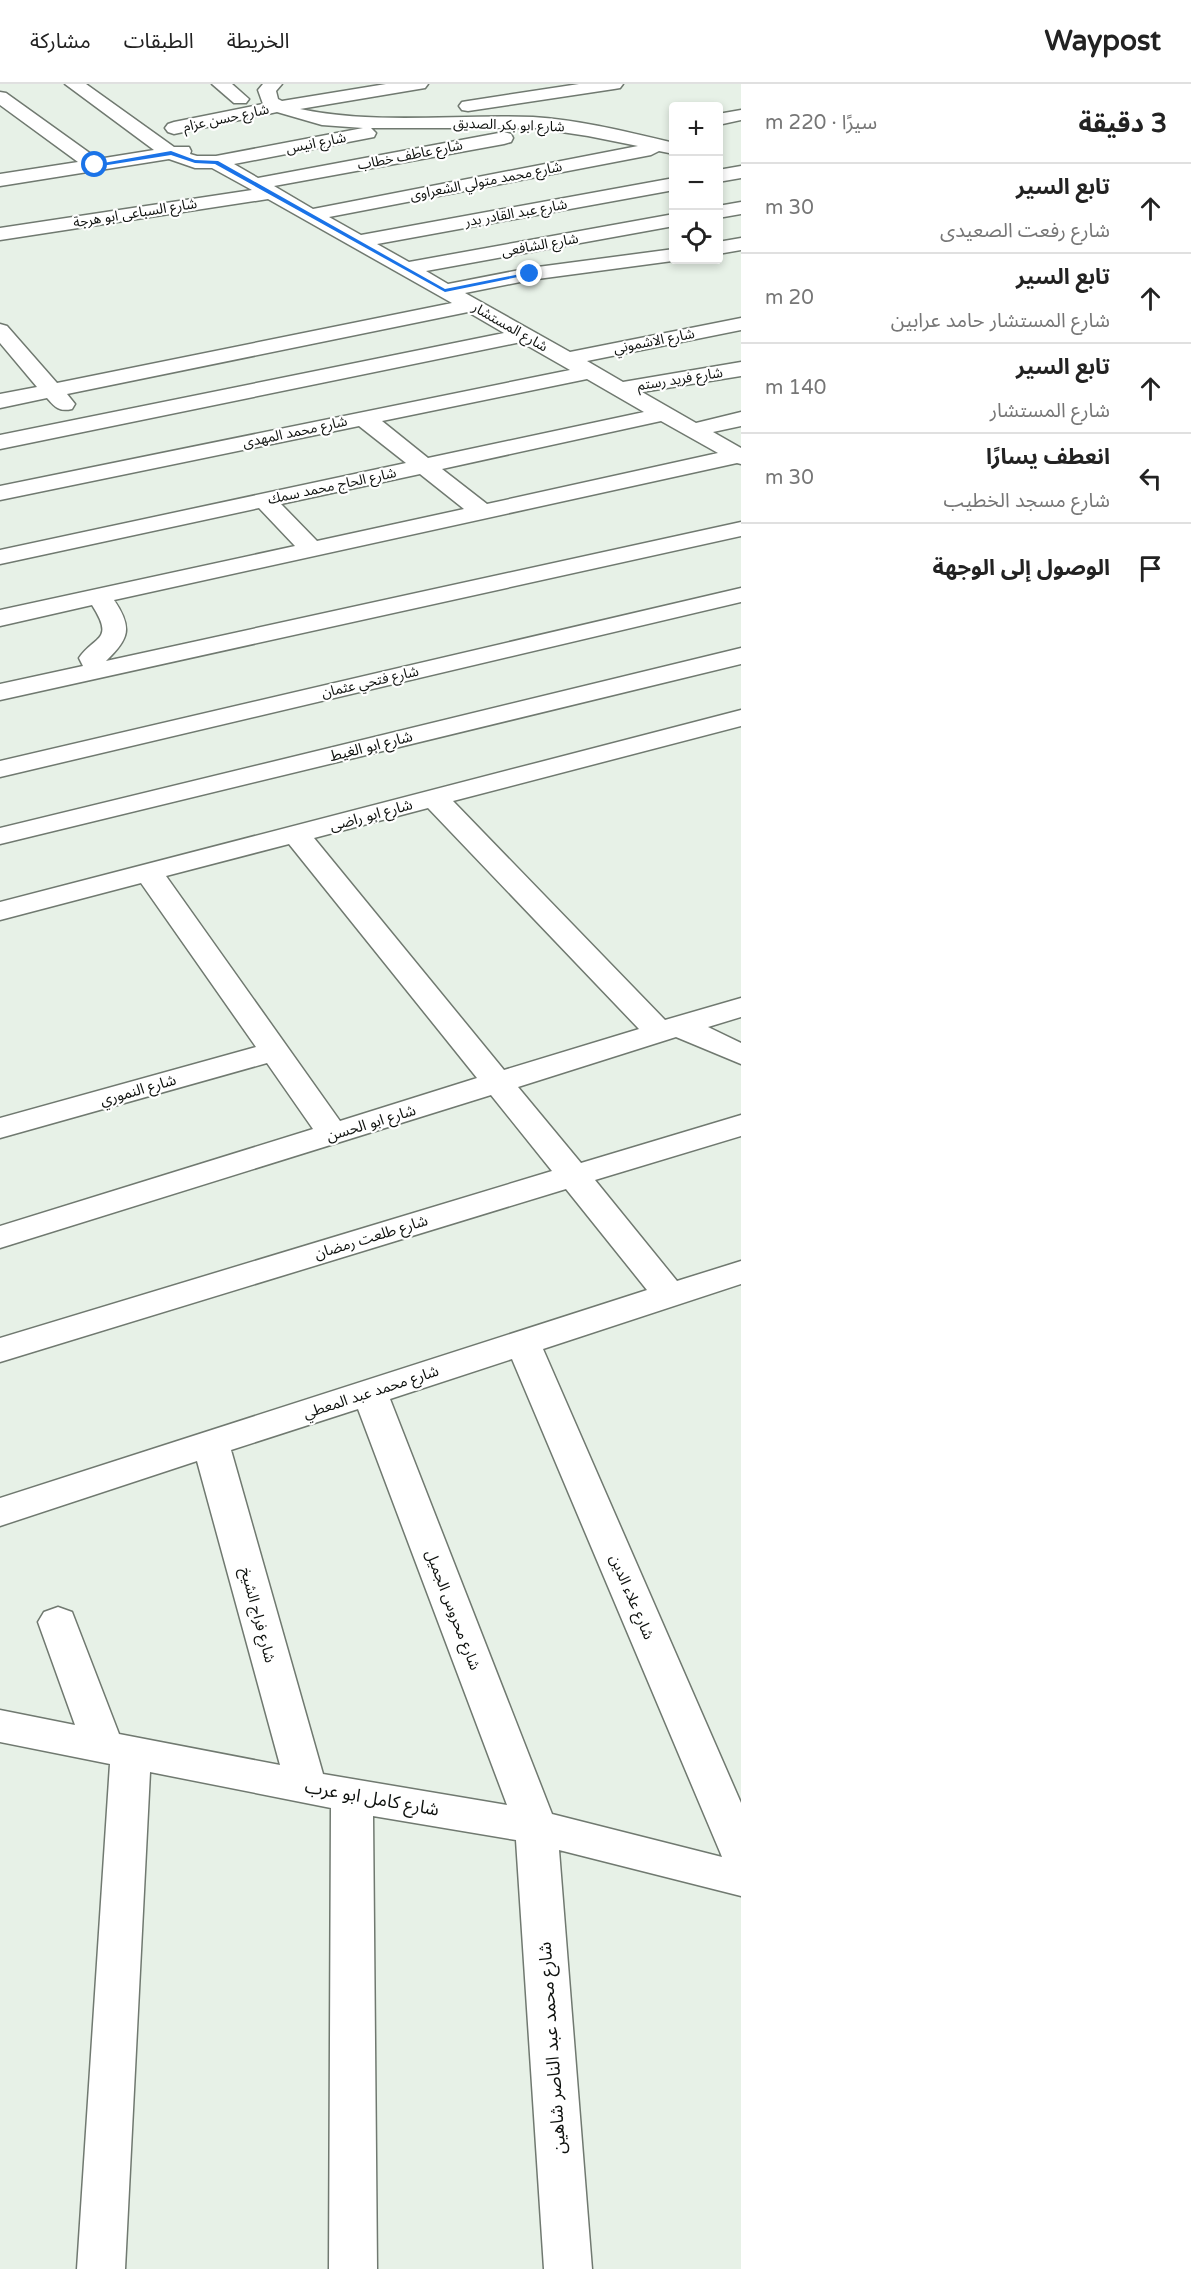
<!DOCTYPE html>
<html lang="ar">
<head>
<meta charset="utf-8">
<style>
  body { margin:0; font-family:"Varela Round","Noto Sans Arabic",sans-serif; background:#f6f6f6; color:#222; direction:rtl }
  .controls { position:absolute; right:18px; top:18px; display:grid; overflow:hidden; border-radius:6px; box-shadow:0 3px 9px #0003 }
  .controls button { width:54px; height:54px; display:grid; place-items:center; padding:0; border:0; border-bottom:2px solid #e0e0e0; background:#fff; color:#222; font:30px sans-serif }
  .stop { position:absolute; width:18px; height:18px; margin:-14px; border:4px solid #1a73e8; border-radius:50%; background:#fff }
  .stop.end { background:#1a73e8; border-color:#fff; box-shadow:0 2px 6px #0008 }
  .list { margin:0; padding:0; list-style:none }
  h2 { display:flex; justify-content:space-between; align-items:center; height:78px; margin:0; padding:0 24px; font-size:26px }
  h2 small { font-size:20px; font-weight:400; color:#767676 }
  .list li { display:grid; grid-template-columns:39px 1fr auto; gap:18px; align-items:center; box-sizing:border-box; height:90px; padding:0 24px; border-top:2px solid #e0e0e0 }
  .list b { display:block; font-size:22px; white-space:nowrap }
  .list p { margin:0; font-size:20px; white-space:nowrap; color:#767676 }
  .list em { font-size:20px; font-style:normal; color:#767676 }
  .icon { flex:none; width:33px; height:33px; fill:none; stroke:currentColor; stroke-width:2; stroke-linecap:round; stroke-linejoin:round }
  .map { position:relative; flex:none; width:741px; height:2185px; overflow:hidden; direction:ltr }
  header { display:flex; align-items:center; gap:36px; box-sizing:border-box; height:84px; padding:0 30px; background:#fff; border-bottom:2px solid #e0e0e0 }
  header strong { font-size:28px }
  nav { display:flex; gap:33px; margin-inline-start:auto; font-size:21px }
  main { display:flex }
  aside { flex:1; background:#fff }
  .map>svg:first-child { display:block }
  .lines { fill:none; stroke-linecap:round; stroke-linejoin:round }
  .minor-casing { stroke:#707970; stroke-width:3 }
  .minor { fill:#fff; fill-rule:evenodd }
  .route { fill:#1a73e8 }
  .labels { text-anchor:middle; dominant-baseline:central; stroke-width:4.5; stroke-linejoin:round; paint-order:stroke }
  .far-street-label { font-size:14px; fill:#0e110e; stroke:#fff }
  .street-label { font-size:15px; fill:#0e110e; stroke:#fff }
  .near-street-label { font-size:18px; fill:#0e110e; stroke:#fff }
</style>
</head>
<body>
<header>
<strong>Waypost</strong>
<nav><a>الخريطة</a><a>الطبقات</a><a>مشاركة</a></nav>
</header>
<main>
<aside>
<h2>3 دقيقة<small>سيرًا · 220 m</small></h2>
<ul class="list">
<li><svg class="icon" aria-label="ahead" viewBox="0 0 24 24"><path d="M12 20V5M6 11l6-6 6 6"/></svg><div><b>تابع السير</b><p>شارع رفعت الصعيدى</p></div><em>30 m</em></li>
<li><svg class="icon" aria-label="ahead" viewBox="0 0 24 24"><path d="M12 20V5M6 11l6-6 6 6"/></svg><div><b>تابع السير</b><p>شارع المستشار حامد عرابين</p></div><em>20 m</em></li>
<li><svg class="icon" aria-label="ahead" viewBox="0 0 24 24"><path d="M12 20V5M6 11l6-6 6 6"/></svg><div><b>تابع السير</b><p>شارع المستشار</p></div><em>140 m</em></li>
<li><svg class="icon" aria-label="left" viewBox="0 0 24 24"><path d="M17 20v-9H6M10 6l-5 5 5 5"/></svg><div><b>انعطف يسارًا</b><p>شارع مسجد الخطيب</p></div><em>30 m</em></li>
<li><svg class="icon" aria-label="arrive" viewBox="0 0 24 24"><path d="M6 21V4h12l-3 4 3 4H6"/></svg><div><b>الوصول إلى الوجهة</b></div></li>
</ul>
</aside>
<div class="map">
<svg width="741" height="2185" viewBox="0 0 741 2185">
  <rect width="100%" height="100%" fill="#e7f1e7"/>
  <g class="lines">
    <defs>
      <g id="minor">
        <path d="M65,0H86L174,63H189L191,67L190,70L197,72H216L363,44L322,41L277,28L174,50L168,48L165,44L168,40L174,38L263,20L258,6L263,0H282L276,7L278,15L282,17L386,0H428L425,4L419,5L300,25C377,41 455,30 533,33C581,36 628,48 674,59V70L659,67L651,71L329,133L361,151L674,94V106L377,160L409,178L674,130V142L426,187L448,200L530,184L674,165V176H680L530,196L465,209L570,268L741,234V246L587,277L623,298L741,278V292L642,308L696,339L741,328V342L713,348L741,364V380L737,379L114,516C133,544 129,555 106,577L741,438V452L0,616V600L83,582L79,574C95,551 115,557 92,521L0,542V526L295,462L259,424L0,480V466L406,379L359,342L0,416V402L570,286L521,258L0,365V351L504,249L468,228L67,310L75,320L72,325C59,328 55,323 47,314L0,324V310L37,303L0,259V240L7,242L57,299L452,219L268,115L0,156V144L252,106L212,84H195L169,75L0,102V90L78,78L0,21V8L6,9L98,75L154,66ZM371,44H535L588,52L638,62L313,125L274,102L504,60L511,58L513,54L511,50L504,48L258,94L234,80L374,53L376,49ZM587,295L644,328L428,374L382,337ZM661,337L718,369L487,420L442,385ZM420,390L464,425L317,457L281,420Z"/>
        <path d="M212,0H232L249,15L246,19H234Z"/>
        <path d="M579,0H623L620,4L614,5L468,27L462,26L459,22L462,18L468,17Z"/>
        <path d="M741,26V36L718,41V30Z"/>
        <path d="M741,82V94L718,98V86Z"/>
        <path d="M741,118V130L718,134V122Z"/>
        <path d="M741,154V166L718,170V158Z"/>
        <path d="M741,504V518L0,693V677Z"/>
        <path d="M741,564V580L0,760V744Z"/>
        <path d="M741,626V642L453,717L665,936L741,914V933L708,943L741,959V980L676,953L518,1003L581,1079L741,1031V1052L595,1096L677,1197L741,1177V1200L543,1265L741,1719V1812L559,1766L592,2185H544L516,1756L373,1732L377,2185H329L331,1724L150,1688L125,2185H77L110,1680L0,1658V1626L75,1641L38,1538L44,1528L58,1523L72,1528L119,1650L280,1681L197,1377L0,1442V1414L647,1206L566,1105L0,1278V1254L552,1087L491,1011L0,1164V1142L313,1045L267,979L0,1054V1034L256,963L141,799L0,836V818ZM428,724L639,945L504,986L314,754ZM289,760L477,994L340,1037L166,792ZM512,1275L720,1768L722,1773L552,1730L390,1315ZM358,1325L507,1721L323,1690L231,1366Z"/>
      </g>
    </defs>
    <use href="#minor" class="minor-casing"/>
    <use href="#minor" class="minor"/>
  </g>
  <path class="route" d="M171,67L195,76L218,77L445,205L530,188L533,190L445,208L215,80L195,79L171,71L95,83L92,81Z"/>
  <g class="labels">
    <g class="far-street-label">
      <text transform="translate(226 34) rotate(-12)">شارع حسن عزام</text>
      <text transform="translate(509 41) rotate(2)">شارع ابو بكر الصديق</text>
      <text transform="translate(316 59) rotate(-11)">شارع انيس</text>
      <text transform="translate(410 71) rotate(-11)">شارع عاطف خطاب</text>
      <text transform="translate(486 97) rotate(-11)">شارع محمد متولي الشعراوى</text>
      <text transform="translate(135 129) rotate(-9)">شارع السباعى ابو هرجة</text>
      <text transform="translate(516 129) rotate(-10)">شارع عبد القادر بدر</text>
      <text transform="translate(540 161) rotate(-10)">شارع الشافعى</text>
      <text transform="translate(510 243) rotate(30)">شارع المستشار</text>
      <text transform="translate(654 257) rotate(-11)">شارع الاشموني</text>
      <text transform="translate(680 295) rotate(-9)">شارع فريد رستم</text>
      <text transform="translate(295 348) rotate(-12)">شارع محمد المهدى</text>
      <text transform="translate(332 402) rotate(-12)">شارع الحاج محمد سمك</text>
      <text transform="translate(370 598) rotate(-13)">شارع فتحي عثمان</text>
    </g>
    <g class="street-label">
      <text transform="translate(371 662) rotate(-14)">شارع ابو الغيط</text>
      <text transform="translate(371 731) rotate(-15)">شارع ابو راضى</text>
      <text transform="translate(138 1006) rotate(-16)">شارع النموري</text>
      <text transform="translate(371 1039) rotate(-17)">شارع ابو الحسن</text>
      <text transform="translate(371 1153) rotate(-17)">شارع طلعت رمضان</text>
      <text transform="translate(371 1308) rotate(-18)">شارع محمد عبد المعطي</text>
      <text transform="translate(632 1513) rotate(67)">شارع علاء الدين</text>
      <text transform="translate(453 1526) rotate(69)">شارع محروس الجميل</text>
      <text transform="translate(258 1531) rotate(75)">شارع فراج الشيخ</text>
    </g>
    <g class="near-street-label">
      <text transform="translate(372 1714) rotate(10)">شارع كامل ابو عرب</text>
      <text transform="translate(552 1964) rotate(-94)">شارع محمد عبد الناصر شاهين</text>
    </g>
  </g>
</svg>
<div class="controls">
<button>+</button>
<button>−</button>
<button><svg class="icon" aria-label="locate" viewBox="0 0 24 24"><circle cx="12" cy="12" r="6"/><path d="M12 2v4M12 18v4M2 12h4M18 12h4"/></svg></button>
</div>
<div class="stop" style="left:95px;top:81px"></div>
<div class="stop end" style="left:530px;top:190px"></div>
</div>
</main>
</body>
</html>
